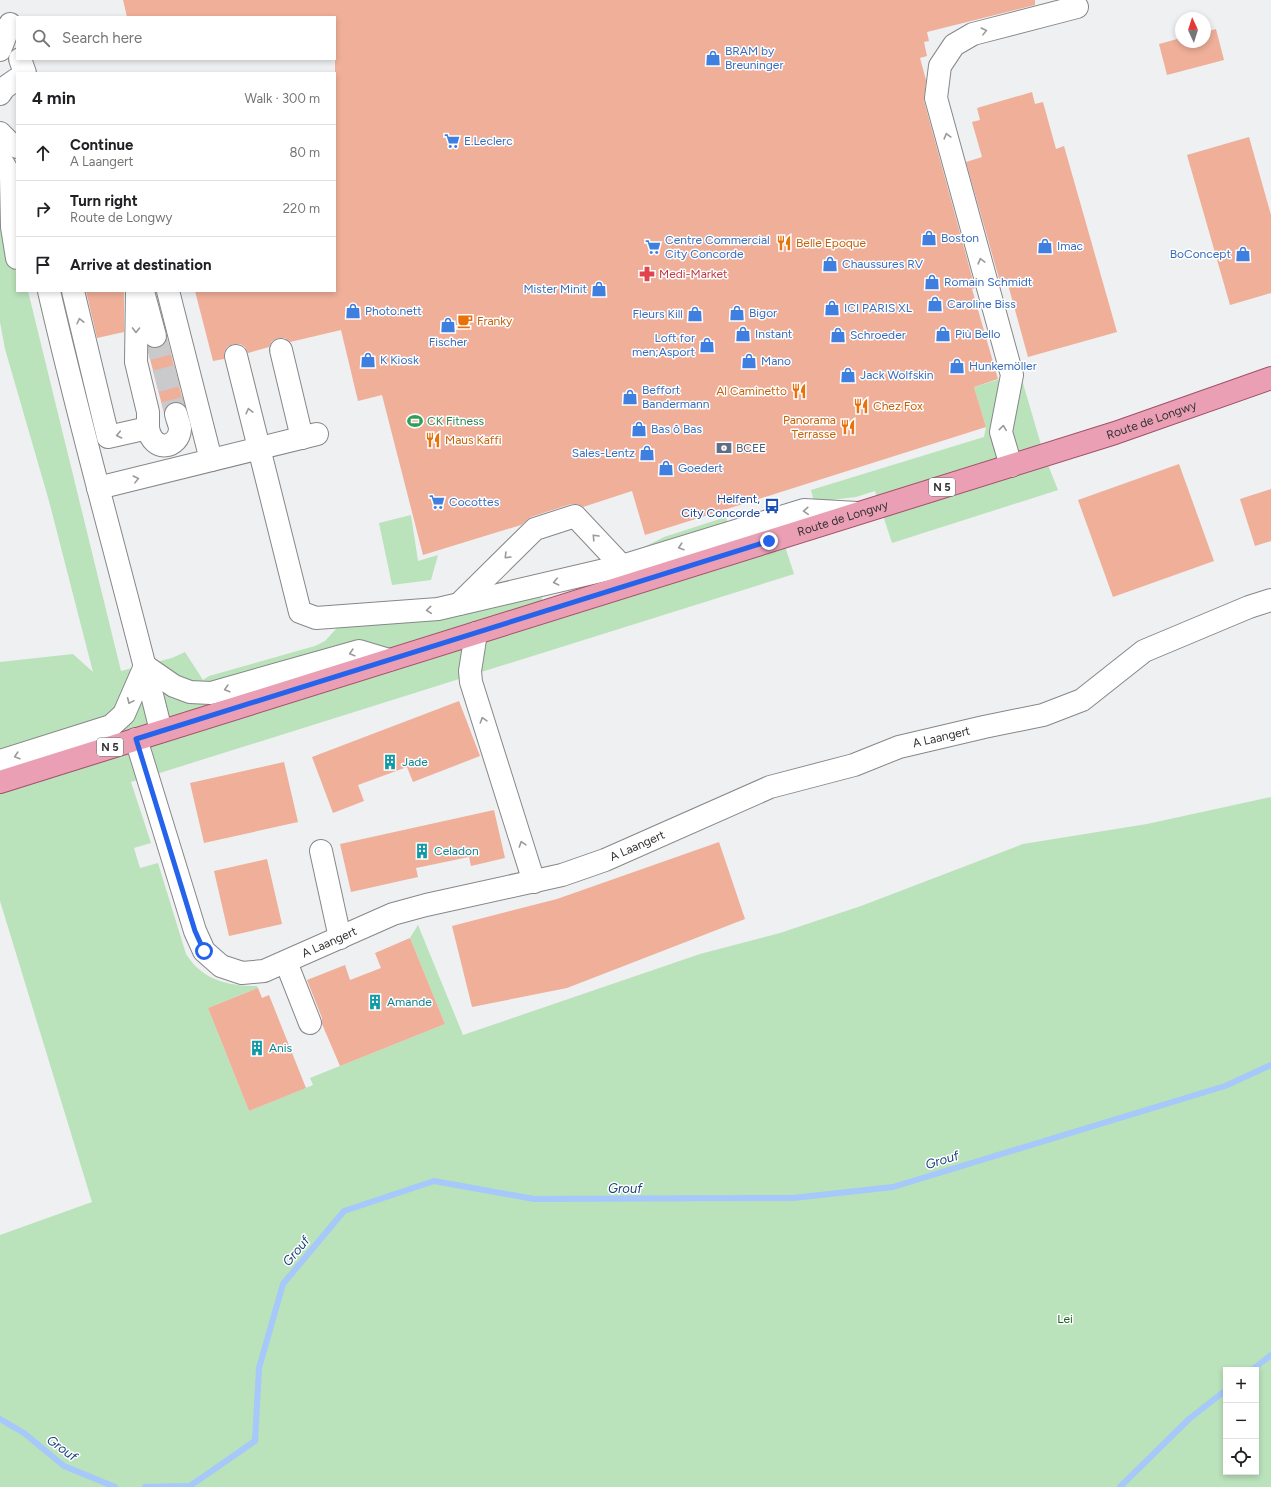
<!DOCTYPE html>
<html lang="en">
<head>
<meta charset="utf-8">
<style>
  body { margin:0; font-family:Figtree,sans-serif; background:#f6f6f6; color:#202124 }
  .controls { position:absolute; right:12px; bottom:12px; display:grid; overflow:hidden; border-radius:0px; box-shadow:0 2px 6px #0003 }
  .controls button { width:36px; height:36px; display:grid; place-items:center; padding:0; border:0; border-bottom:1px solid #e0e0e0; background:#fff; color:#202124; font:20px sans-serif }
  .compass { position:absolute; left:1175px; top:12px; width:36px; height:36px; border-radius:50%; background:#fff; box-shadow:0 2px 6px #0003; rotate:356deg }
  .stop { position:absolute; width:12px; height:12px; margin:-9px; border:3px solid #2563eb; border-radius:50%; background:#fff }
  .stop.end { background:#2563eb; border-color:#fff; box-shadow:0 1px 4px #0008 }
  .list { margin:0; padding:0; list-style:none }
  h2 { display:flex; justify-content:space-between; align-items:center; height:52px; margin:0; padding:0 16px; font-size:17px }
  h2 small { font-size:13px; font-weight:400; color:#757577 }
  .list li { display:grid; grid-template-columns:26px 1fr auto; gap:12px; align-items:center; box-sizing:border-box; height:56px; padding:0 16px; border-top:1px solid #e0e0e0 }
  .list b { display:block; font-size:15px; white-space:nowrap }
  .list p { margin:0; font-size:13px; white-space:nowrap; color:#757577 }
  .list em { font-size:13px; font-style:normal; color:#757577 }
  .icon { flex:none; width:22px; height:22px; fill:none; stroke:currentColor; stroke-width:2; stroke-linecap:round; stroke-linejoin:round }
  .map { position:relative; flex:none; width:1271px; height:1487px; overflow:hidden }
  .search { position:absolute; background:#fff; box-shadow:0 2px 6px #0003; left:16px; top:16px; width:320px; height:44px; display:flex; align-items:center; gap:10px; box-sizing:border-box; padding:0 14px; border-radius:0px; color:#757577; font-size:15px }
  .panel { position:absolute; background:#fff; box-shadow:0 2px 6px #0003; left:16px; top:72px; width:320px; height:220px; border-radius:0px }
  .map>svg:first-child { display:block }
  .green { fill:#bae2bb; fill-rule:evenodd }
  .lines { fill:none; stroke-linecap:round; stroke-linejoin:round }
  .stream { stroke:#a6c8fb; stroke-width:6 }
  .building { fill:#efaf99 }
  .minor-tunnel { stroke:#cacacc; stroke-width:22; stroke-dasharray:22 11; stroke-linecap:butt }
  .minor-casing { stroke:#868789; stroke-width:24 }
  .major-casing { stroke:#a15068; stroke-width:24 }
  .minor { stroke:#fff; stroke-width:22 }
  .major { stroke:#ea9fb5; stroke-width:22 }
  .oneway { stroke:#9a9a9a }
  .route { stroke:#2563eb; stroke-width:5 }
  .labels { text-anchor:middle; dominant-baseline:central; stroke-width:3; stroke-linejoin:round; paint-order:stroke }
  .shield { fill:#fff; stroke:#717172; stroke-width:1 }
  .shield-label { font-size:11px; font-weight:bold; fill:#343435 }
  .shop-label { font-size:12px; fill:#366cbe; stroke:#fff; text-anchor:start }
  .food-label { font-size:12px; fill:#c56008; stroke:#fff; text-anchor:start }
  .health-label { font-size:12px; fill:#be3a42; stroke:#fff; text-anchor:start }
  .street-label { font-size:12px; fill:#343435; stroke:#fff }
  .leisure-label { font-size:12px; fill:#27864d; stroke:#fff; text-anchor:start }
  .service-label { font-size:12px; fill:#4e5e75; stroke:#fff; text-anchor:start }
  .transit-label { font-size:12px; fill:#164399; stroke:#fff; text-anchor:end }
  .culture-label { font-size:12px; fill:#0d838f; stroke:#fff; text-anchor:start }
  .park-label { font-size:12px; fill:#1e6127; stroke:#fff }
  .water-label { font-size:13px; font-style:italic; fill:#17407c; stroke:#fff }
</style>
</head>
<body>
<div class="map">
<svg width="1271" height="1487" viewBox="0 0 1271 1487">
  <rect width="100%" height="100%" fill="#eff0f2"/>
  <g class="green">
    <path d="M0,178L6,260L17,272V291H28L121,671L172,658L185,652L203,680L209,676L315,646L325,641L347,617L538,586L546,611L782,537L794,574L131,782L151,843L134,848L140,868L158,863L186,954C202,980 228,986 257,986L258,988L208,1008L249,1111L313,1085L310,1078L445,1024L410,938L418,925L463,1035L700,954L780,933L861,906L1023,844L1147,824L1271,797V1487H0V1235L92,1202L0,901V662L73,654L93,672L49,501L5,349L0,322ZM1226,1370H1256V1472H1226Z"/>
    <path d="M1020,373L1044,455L1058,490L892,543L875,491L856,497L814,502L811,490L984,437L986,427L974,387Z"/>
    <path d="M411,515L418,561L438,555L431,580L392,585L379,523Z"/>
    <path d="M726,517L729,528L642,555L640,549L664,537Z"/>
  </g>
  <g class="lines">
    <g class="stream">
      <path d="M1252,1370L1271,1355"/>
      <path d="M0,1419L24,1433L64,1466L115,1487"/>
      <path d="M145,1487L190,1486L255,1441L259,1368L283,1284L344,1211L434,1181L534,1199L793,1198L893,1187L1225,1086L1271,1065"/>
      <path d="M1120,1487L1189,1419L1226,1390"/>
    </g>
  </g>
  <g class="building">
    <path d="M123,0H1035V5L927,32L929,41L924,42L927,56L920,58L926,80L924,101L975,288L972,289L998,379L974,387L986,427L645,535L632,491L583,507L578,504H571L531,517L521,525L423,555L382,395L358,401L341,330L290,342L285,338H278L272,341L269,347L248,353L245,347L240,344H233L227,347L224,353V359L213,361L195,291H335V17H127Z"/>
    <path d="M1216,29L1224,60L1167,75L1159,44L1181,38V42H1205V32Z"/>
    <path d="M1032,92L1035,104L1043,102L1056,149L1064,146L1117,332L1028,357L1007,281L1000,282L966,162L982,157L972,122L980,120L977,108Z"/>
    <path d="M1249,137L1271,215V293L1230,305L1187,155Z"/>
    <path d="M86,291H124V332L97,338Z"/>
    <path d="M167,338L184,405L179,402H173L167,405L164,413L149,355V346L152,348H159L164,345Z"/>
    <path d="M1179,464L1214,561L1113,597L1078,500Z"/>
    <path d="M1271,489V541L1255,546L1240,499Z"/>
    <path d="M459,701L480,756L413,782L407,767L358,785L364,801L333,813L312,757Z"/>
    <path d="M284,762L298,822L204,843L190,783Z"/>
    <path d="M494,810L505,858L471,866L469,857L416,868L418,877L351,892L340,844Z"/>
    <path d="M719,842L745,919L567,988L472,1007L452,926L557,899Z"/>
    <path d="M267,859L282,924L229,936L214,871Z"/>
    <path d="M410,938L445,1024L340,1066L322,1024V1018L307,980L345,965L350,980L381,968L375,953Z"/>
    <path d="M258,988L262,998L269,995L306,1088L249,1111L208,1008Z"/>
  </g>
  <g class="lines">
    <path class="minor-tunnel" d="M155,336L176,414"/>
    <defs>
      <g id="minor">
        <path d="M0,50L10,24"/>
        <path d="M20,59L25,73"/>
        <path d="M0,94L4,88L17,79"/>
        <path d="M0,133L9,142L17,147"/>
        <path d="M0,158L11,177L12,227L17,258"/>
        <path d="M49,291C83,439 125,584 161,731"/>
        <path d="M73,291L108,437L148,428V412L136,362L137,291"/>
        <path d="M168,291L211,460"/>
        <path d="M144,295L155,336"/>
        <path d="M281,350L302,438"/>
        <path d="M236,356L300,612L316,618L438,609L622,566L804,510L857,513"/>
        <path d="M148,428C153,454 179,448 180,429C180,425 177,419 176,414"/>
        <path d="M1011,466L1001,432L1012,375L936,98L940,66L954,45L973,34L1077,7"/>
        <path d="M98,488L317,434"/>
        <path d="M459,604L535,529L575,516L622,566"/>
        <path d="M476,633L470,671L471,682L534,882"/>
        <path d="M145,666L174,686L190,692L211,693L359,651L389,660"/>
        <path id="s1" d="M136,739L195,931L204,951L221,966L242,973L264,971L393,914L426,905L562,875L605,860L770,787L854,765L899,747L984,727L1043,715L1082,700L1144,651L1249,607L1271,600"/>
        <path d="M0,761L111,726L124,714L145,666"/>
        <path d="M321,851L340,938"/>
        <path d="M286,962L310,1023"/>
      </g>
      <g id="major">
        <path id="s2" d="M0,782L1115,433L1271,378"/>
      </g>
    </defs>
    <use href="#minor" class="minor-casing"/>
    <use href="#major" class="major-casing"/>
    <use href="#minor" class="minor"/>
    <use href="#major" class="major"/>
  </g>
  <defs><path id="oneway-chevron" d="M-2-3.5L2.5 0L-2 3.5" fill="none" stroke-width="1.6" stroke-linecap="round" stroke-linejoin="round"/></defs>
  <g class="oneway">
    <use href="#oneway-chevron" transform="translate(984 31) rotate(-14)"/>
    <use href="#oneway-chevron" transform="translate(947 136) rotate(-105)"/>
    <use href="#oneway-chevron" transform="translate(981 261) rotate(-105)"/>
    <use href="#oneway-chevron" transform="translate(80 321) rotate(-103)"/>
    <use href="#oneway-chevron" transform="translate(136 330) rotate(91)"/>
    <use href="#oneway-chevron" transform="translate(249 411) rotate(-104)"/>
    <use href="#oneway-chevron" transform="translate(1003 428) rotate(-84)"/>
    <use href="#oneway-chevron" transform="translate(119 435) rotate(168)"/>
    <use href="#oneway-chevron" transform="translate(136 479) rotate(-14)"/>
    <use href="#oneway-chevron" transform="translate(806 511) rotate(176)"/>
    <use href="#oneway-chevron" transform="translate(595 537) rotate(-133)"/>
    <use href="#oneway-chevron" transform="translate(681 547) rotate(163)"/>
    <use href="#oneway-chevron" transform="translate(507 556) rotate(135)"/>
    <use href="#oneway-chevron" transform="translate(556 582) rotate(167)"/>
    <use href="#oneway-chevron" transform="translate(429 610) rotate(175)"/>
    <use href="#oneway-chevron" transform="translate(352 653) rotate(164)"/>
    <use href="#oneway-chevron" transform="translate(227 689) rotate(164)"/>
    <use href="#oneway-chevron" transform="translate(130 701) rotate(114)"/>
    <use href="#oneway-chevron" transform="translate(483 720) rotate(-107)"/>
    <use href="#oneway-chevron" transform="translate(17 756) rotate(163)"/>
    <use href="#oneway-chevron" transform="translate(522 844) rotate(-108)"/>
  </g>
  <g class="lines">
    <path class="route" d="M204,951L195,931L136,739L769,541"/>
  </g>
  <defs>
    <symbol id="shop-bare" viewBox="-9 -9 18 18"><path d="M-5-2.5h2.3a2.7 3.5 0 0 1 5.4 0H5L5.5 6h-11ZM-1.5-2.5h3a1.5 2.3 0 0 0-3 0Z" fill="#3f7fe0" stroke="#fff" stroke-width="2.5" paint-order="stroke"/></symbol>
    <symbol id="supermarket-bare" viewBox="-9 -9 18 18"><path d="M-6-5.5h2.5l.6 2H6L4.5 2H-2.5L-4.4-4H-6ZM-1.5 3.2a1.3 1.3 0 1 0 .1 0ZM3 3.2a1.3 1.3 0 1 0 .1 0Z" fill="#3f7fe0" stroke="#fff" stroke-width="2.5" paint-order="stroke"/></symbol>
    <symbol id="restaurant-bare" viewBox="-9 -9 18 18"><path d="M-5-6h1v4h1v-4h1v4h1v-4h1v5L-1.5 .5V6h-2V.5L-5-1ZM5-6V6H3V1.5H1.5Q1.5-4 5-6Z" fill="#e8710a" stroke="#fff" stroke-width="2.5" paint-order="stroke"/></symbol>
    <symbol id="pharmacy-bare" viewBox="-9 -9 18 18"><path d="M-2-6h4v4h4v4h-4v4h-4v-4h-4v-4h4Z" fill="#e0444e" stroke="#fff" stroke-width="2.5" paint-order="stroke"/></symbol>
    <symbol id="cafe-bare" viewBox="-9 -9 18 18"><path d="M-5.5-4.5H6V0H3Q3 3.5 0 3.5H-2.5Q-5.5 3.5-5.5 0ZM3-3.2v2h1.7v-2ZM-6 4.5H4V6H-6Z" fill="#e8710a" stroke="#fff" stroke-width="2.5" paint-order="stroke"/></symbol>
    <symbol id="stadium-bare" viewBox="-9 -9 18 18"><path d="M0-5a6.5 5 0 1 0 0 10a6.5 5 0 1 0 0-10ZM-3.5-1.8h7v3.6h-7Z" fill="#2e9e5b" stroke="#fff" stroke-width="2.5" paint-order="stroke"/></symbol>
    <symbol id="bank-bare" viewBox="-9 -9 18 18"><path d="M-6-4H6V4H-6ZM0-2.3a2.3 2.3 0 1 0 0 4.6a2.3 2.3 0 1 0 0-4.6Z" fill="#5c6f8a" stroke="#fff" stroke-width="2.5" paint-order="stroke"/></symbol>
    <symbol id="bus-bare" viewBox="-9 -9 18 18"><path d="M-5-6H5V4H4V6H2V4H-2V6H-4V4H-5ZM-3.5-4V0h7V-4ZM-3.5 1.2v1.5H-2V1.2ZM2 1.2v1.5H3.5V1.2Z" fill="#1a4fb4" stroke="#fff" stroke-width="2.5" paint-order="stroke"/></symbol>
    <symbol id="building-bare" viewBox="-9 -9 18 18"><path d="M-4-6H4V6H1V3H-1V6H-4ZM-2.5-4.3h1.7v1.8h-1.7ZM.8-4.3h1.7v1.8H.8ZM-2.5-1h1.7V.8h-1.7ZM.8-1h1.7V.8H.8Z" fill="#0f9aa8" stroke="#fff" stroke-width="2.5" paint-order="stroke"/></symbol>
  </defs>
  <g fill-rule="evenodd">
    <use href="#shop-bare" x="702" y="47" width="22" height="22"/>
    <use href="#supermarket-bare" x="441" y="130" width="22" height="22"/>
    <use href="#shop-bare" x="918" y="227" width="22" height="22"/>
    <use href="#restaurant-bare" x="773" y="232" width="22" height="22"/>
    <use href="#shop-bare" x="1034" y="235" width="22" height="22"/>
    <use href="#supermarket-bare" x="642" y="236" width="22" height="22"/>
    <use href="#shop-bare" x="1232" y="243" width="22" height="22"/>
    <use href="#shop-bare" x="819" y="253" width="22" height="22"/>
    <use href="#pharmacy-bare" x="636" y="263" width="22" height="22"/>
    <use href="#shop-bare" x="921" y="271" width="22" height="22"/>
    <use href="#shop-bare" x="588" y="278" width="22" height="22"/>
    <use href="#shop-bare" x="924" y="293" width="22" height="22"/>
    <use href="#shop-bare" x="821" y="297" width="22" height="22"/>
    <use href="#shop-bare" x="342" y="300" width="22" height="22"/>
    <use href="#shop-bare" x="726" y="302" width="22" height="22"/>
    <use href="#shop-bare" x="684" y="303" width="22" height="22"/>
    <use href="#cafe-bare" x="454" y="310" width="22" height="22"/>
    <use href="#shop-bare" x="437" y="314" width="22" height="22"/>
    <use href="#shop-bare" x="732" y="323" width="22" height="22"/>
    <use href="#shop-bare" x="932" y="323" width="22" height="22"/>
    <use href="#shop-bare" x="827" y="324" width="22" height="22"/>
    <use href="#shop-bare" x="696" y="334" width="22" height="22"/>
    <use href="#shop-bare" x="357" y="349" width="22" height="22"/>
    <use href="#shop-bare" x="738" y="350" width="22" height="22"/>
    <use href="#shop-bare" x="946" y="355" width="22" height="22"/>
    <use href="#shop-bare" x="837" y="364" width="22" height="22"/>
    <use href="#restaurant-bare" x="788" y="380" width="22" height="22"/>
    <use href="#shop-bare" x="619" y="386" width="22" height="22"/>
    <use href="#restaurant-bare" x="850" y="395" width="22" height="22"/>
    <use href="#stadium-bare" x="404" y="410" width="22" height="22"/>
    <use href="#restaurant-bare" x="837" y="416" width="22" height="22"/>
    <use href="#shop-bare" x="628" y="418" width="22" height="22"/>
    <use href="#restaurant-bare" x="422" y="429" width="22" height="22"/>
    <use href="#bank-bare" x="713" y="437" width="22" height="22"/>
    <use href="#shop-bare" x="636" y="442" width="22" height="22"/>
    <use href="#shop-bare" x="655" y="457" width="22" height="22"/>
    <use href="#supermarket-bare" x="426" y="491" width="22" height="22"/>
    <use href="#bus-bare" x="761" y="495" width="22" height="22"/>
    <use href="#building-bare" x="379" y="751" width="22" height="22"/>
    <use href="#building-bare" x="411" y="840" width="22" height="22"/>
    <use href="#building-bare" x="364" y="991" width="22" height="22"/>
    <use href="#building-bare" x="246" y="1037" width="22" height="22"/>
  </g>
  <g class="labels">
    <g class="shield">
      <rect x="929" y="478" width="26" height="18" rx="3"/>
      <rect x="97" y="738" width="26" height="18" rx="3"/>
    </g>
    <g class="shield-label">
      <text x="942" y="487">N 5</text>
      <text x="110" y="747">N 5</text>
    </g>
    <g class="shop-label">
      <text x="725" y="51">BRAM by<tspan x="725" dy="14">Breuninger</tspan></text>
      <text x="464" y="141">E.Leclerc</text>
      <text x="941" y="238">Boston</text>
      <text x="665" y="240">Centre Commercial<tspan x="665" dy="14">City Concorde</tspan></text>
      <text x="1057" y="246">Imac</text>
      <text x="1231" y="254" text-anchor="end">BoConcept</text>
      <text x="842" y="264">Chaussures RV</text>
      <text x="944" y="282">Romain Schmidt</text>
      <text x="587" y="289" text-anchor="end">Mister Minit</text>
      <text x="947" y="304">Caroline Biss</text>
      <text x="844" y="308">ICI PARIS XL</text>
      <text x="365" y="311">Photo.nett</text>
      <text x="749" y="313">Bigor</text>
      <text x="683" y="314" text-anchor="end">Fleurs Kill</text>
      <text x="755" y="334">Instant</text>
      <text x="955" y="334">Più Bello</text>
      <text x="850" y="335">Schroeder</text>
      <text x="695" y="338" text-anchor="end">Loft for<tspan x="695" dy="14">men;Asport</tspan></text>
      <text x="448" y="342" text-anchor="middle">Fischer</text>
      <text x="380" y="360">K Kiosk</text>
      <text x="761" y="361">Mano</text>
      <text x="969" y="366">Hunkemöller</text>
      <text x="860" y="375">Jack Wolfskin</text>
      <text x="642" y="390">Beffort<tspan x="642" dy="14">Bandermann</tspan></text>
      <text x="651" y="429">Bas ô Bas</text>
      <text x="635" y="453" text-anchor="end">Sales-Lentz</text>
      <text x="678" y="468">Goedert</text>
      <text x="449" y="502">Cocottes</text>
    </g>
    <g class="food-label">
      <text x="796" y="243">Belle Epoque</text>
      <text x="477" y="321">Franky</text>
      <text x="787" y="391" text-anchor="end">Al Caminetto</text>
      <text x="873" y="406">Chez Fox</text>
      <text x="836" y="420" text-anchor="end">Panorama<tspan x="836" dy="14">Terrasse</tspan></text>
      <text x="445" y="440">Maus Kaffi</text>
    </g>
    <g class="health-label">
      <text x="659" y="274">Medi-Market</text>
    </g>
    <g class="street-label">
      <text stroke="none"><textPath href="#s2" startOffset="1207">Route de Longwy</textPath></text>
      <text stroke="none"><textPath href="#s2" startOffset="883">Route de Longwy</textPath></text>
      <text stroke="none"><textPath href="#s1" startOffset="1009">A Laangert</textPath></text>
      <text stroke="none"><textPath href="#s1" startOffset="685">A Laangert</textPath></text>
      <text stroke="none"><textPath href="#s1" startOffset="361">A Laangert</textPath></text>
    </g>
    <g class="leisure-label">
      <text x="427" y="421">CK Fitness</text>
    </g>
    <g class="service-label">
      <text x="736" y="448">BCEE</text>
    </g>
    <g class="transit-label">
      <text x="760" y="499">Helfent,<tspan x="760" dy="14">City Concorde</tspan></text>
    </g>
    <g class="culture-label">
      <text x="402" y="762">Jade</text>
      <text x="434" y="851">Celadon</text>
      <text x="387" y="1002">Amande</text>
      <text x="269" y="1048">Anis</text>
    </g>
    <g class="park-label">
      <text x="1065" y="1319">Lei</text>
    </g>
    <g class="water-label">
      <text transform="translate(942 1160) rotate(-17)">Grouf</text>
      <text x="625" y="1188">Grouf</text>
      <text transform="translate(296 1251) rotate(-50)">Grouf</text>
      <text transform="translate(62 1448) rotate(36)">Grouf</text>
    </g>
  </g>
</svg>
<div class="controls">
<button>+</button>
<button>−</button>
<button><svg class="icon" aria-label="locate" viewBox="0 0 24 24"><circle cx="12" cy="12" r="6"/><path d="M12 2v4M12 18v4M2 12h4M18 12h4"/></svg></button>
</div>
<svg class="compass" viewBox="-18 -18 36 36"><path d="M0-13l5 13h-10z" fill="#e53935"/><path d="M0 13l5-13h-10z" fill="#757577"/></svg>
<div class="stop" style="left:204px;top:951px"></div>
<div class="stop end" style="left:769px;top:541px"></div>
<div class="search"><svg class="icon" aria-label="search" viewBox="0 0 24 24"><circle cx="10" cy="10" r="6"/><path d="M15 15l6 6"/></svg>Search here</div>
<section class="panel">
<h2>4 min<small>Walk · 300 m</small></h2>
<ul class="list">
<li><svg class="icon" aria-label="ahead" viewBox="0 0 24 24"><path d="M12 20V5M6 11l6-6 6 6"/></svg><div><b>Continue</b><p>A Laangert</p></div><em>80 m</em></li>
<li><svg class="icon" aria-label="right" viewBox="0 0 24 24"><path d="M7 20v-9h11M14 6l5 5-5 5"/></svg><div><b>Turn right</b><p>Route de Longwy</p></div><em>220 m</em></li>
<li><svg class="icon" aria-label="arrive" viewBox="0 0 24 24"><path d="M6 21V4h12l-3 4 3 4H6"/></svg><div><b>Arrive at destination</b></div></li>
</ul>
</section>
</div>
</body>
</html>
